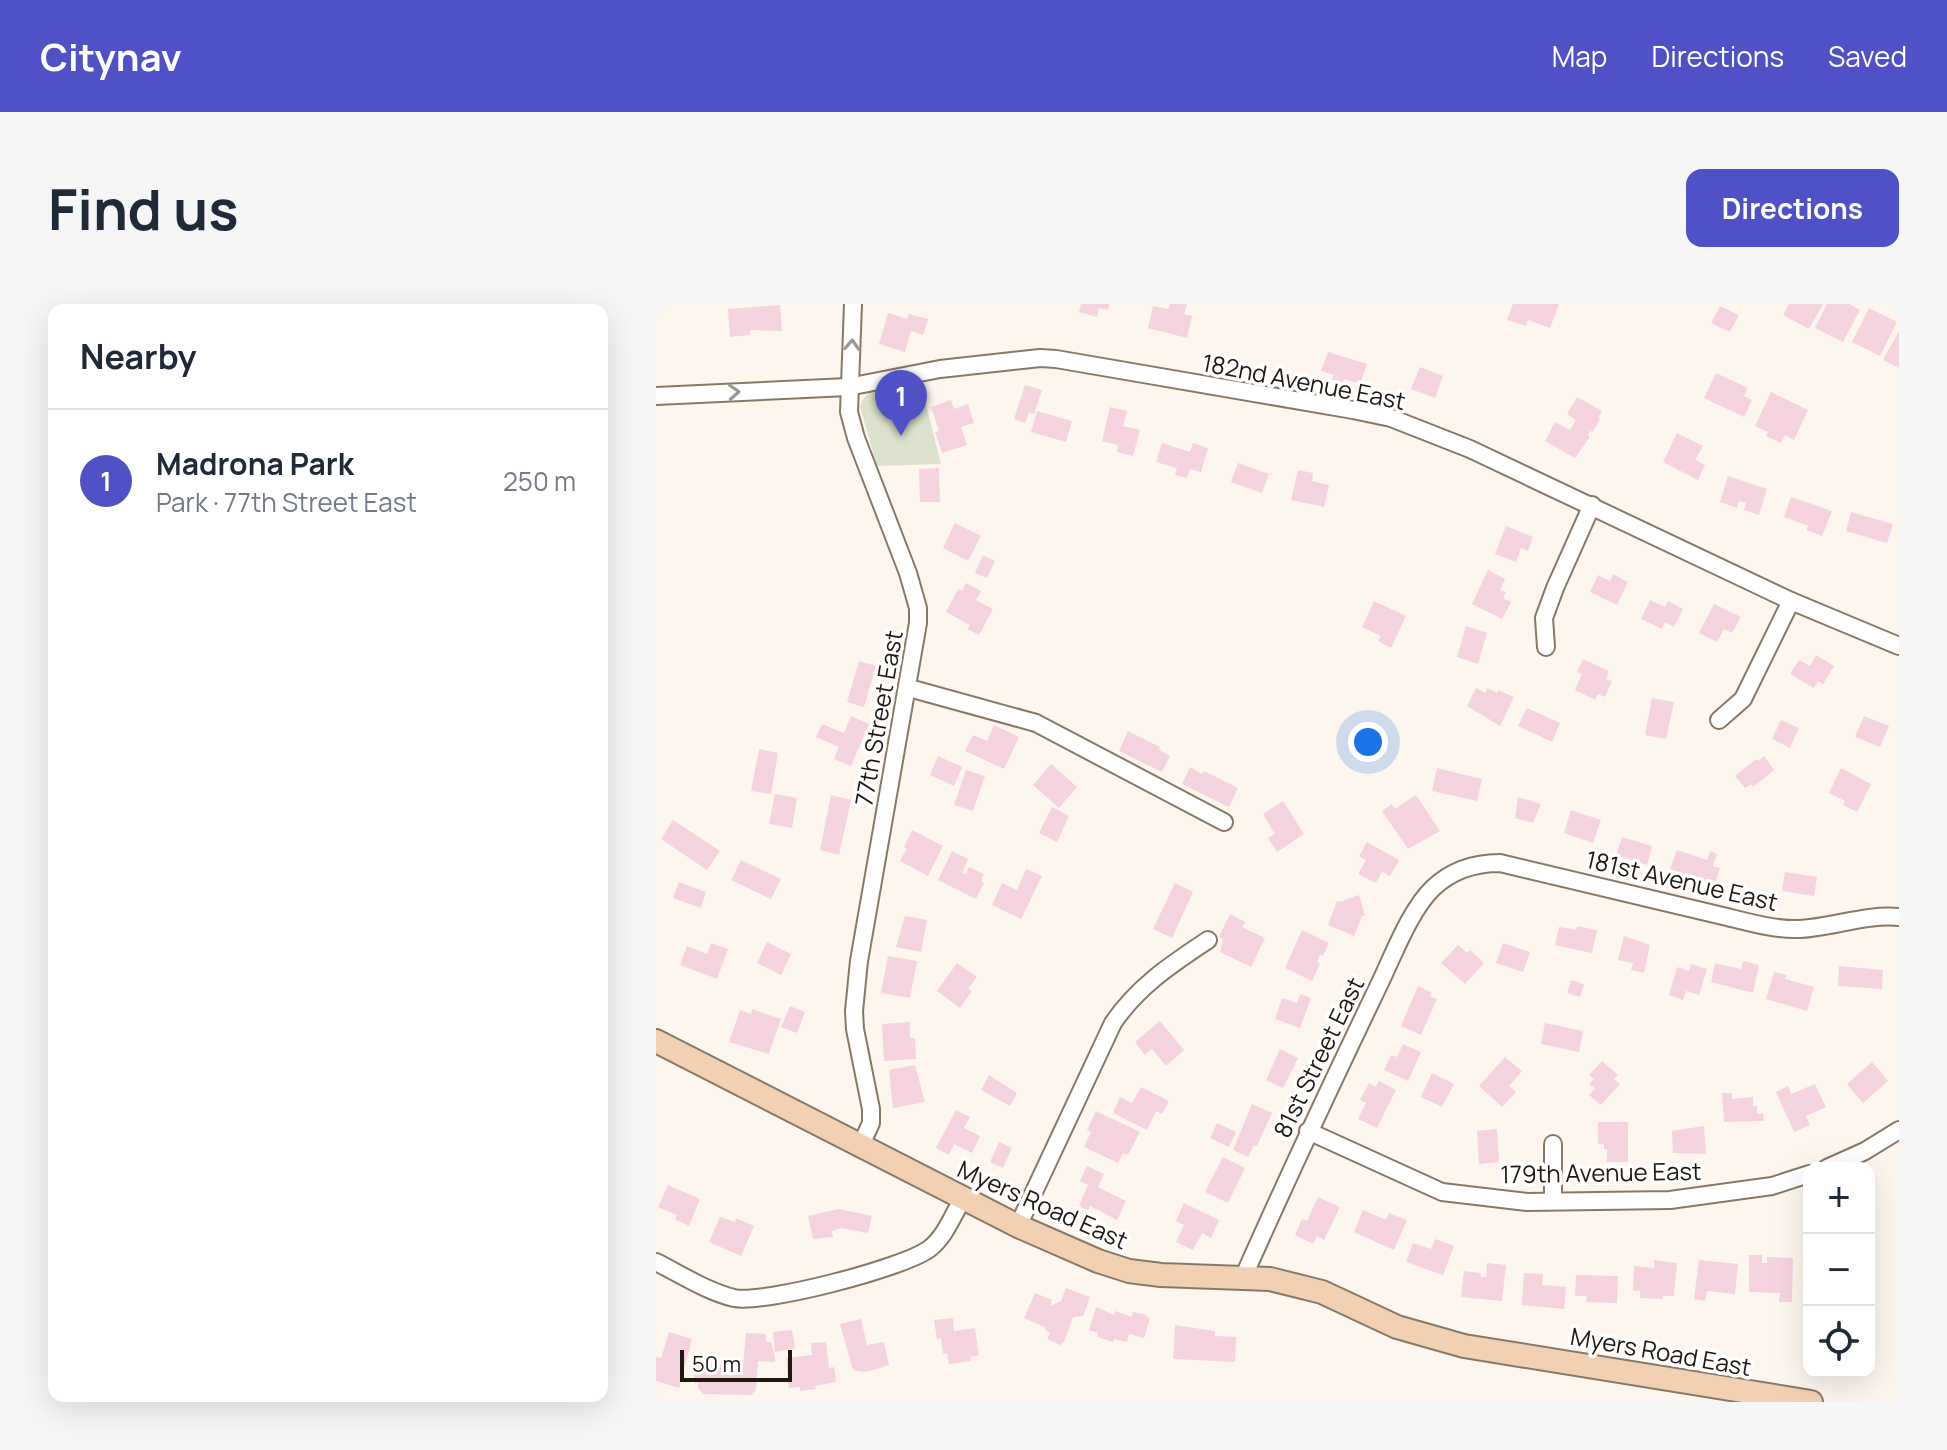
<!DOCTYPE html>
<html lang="en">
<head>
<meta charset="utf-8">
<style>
  body { margin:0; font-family:Manrope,sans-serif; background:#f6f6f7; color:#1f2937 }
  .controls { position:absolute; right:24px; bottom:24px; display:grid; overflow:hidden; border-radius:16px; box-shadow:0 8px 32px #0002 }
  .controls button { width:72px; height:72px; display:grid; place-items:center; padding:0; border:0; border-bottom:2px solid #e0e1e3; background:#fff; color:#1f2937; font:40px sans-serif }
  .scale { position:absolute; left:24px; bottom:20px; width:112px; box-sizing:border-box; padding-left:8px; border:4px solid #1f1912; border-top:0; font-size:22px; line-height:28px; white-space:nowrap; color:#1f1912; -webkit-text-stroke:6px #fff; paint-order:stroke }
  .you { position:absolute; left:712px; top:438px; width:28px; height:28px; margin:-20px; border:6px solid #fff; border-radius:50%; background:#1a73e8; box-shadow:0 0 0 12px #1a73e833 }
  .badge { display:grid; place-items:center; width:52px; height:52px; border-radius:50%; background:#5151c7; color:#fff; font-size:26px; font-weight:700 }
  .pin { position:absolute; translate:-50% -66px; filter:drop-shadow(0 2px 4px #0008) }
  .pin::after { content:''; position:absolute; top:42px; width:28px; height:24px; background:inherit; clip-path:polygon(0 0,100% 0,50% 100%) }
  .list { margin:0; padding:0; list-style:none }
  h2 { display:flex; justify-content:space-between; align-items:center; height:104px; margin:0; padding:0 32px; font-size:34px }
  h2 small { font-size:26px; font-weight:400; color:#747a83 }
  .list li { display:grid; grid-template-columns:52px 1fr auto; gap:24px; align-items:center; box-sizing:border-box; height:144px; padding:0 32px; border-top:2px solid #e0e1e3 }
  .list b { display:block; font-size:30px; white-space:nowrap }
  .list p { margin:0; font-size:26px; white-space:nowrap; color:#747a83 }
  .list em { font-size:26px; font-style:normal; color:#747a83 }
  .icon { flex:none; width:44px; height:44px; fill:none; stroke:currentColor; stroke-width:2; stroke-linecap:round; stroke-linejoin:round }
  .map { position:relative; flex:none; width:1243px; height:1098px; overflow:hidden; border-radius:16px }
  header { display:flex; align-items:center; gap:48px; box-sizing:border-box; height:112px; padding:0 40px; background:#5151c7; color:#fff }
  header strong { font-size:38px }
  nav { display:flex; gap:44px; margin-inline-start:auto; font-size:28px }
  .intro { display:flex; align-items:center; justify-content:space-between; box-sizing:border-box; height:192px; padding:0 48px }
  h1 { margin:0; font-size:56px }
  .button { padding:20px 36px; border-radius:16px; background:#5151c7; color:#fff; font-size:28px; font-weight:700 }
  main { display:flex; gap:48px; padding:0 48px }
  aside { flex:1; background:#fff; border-radius:16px; box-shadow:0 8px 32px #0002 }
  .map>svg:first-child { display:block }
  .green { fill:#dce2cd }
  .building { fill:#f5d3df }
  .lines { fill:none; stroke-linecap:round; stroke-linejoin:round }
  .street-casing { stroke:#887967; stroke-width:20 }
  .secondary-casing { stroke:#887967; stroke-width:26 }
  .street { stroke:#fff; stroke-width:16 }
  .secondary { stroke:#f2d1b2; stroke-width:22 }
  .oneway { stroke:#9a9894 }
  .labels { text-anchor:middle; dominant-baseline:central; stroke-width:7; stroke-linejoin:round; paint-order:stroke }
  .street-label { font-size:24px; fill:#1f1912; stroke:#fff }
</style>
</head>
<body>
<header>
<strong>Citynav</strong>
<nav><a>Map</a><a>Directions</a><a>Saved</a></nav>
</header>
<div class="intro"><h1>Find us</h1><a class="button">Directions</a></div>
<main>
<aside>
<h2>Nearby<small></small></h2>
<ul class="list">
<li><span class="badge">1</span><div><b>Madrona Park</b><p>Park · 77th Street East</p></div><em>250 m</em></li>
</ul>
</aside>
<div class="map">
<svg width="1243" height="1098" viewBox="0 0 1243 1098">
  <rect width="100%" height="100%" fill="#fdf6ee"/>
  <path class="green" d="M264,77L285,160L221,162L204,103C211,78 242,80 264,77Z"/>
  <g class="building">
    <path d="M425,0H453L452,6L443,4L441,13L423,8Z"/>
    <path d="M514,0H531L528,10L536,12L531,34L492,24L497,2L512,5Z"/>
    <path d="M857,0H903L894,24L872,16L870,22L851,16Z"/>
    <path d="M1133,0H1167L1153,25L1127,11Z"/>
    <path d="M1171,0H1193L1204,6L1187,38L1159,24Z"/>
    <path d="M124,1L126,27L94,26V31L74,33L72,5Z"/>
    <path d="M1064,2L1083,11L1074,28L1055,19Z"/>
    <path d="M1213,4L1241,18L1224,52L1196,38Z"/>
    <path d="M232,9L251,15L253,10L272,15L267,31L255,27L249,48L223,40Z"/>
    <path d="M1243,27V64L1227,56Z"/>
    <path d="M672,48L711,60L704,80L688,75L687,79L676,76L678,71L665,67Z"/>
    <path d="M764,63L787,72L779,94L755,85Z"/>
    <path d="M1060,69L1092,84L1088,92L1096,96L1088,113L1048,94Z"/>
    <path d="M369,81L386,86L378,110L373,108L369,119L358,115Z"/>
    <path d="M1115,88L1152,106L1138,136L1129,131L1125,139L1110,132L1112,128L1099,122Z"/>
    <path d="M921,93L946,107L942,114L944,115L937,128L934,127L932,131L934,133L919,154L889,137L899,118L914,126L920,116L911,110Z"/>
    <path d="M295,96L298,105L312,100L318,119L305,123L311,141L286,149L279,128L283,127L275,103Z"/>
    <path d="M454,103L471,107L467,122L484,126L477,152L461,148L462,141L446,137Z"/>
    <path d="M381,107L416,117L410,138L375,128Z"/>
    <path d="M1021,129L1047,142L1039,156L1049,161L1042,176L1007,158Z"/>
    <path d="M506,139L534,148L537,139L552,144L545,168L534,165L531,174L519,171L521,164L500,158Z"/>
    <path d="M582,159L613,170L606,189L575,178Z"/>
    <path d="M283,164L284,198H264L263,165Z"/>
    <path d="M642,166L657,169L656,177L673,181L668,203L635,196Z"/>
    <path d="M1072,172L1111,185L1103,211L1088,206L1090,199L1083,197L1081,204L1064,198Z"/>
    <path d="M1135,193L1176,207L1166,232L1150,226L1152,222L1128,213Z"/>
    <path d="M1195,208L1237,220L1231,239L1190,227Z"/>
    <path d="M299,219L325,232L312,257L287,244Z"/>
    <path d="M850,222L877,233L872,247L865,244L860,258L839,250Z"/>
    <path d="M327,251L339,257L331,274L319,269Z"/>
    <path d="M832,266L849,275L844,286L850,288L847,294L855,298L846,315L816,300Z"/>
    <path d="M957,270L972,278L961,301L934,288L942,271L954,277Z"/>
    <path d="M310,279L325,287L320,296L337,305L323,331L311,325L314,321L290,308L302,285L306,287Z"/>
    <path d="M994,296L1009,303L1012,297L1027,305L1018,323L1009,318L1006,325L985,315Z"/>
    <path d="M718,297L750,312L735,344L722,337L725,332L706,323Z"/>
    <path d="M1058,300L1085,313L1076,329L1068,325L1061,338L1043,329Z"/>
    <path d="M810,322L831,329L822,360L801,353Z"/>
    <path d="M1160,351L1178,362L1167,380L1162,377L1158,384L1134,370L1143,356L1154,362Z"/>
    <path d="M927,355L953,367L950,375L956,377L949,393L942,390L939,396L919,386L926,370L921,368Z"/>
    <path d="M203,357L220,362L208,403L191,398Z"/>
    <path d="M820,384L829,389L831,384L841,389L842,386L858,393L844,422L811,402Z"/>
    <path d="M996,394L1018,398L1010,435L989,431Z"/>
    <path d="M871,404L904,419L896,438L862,422Z"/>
    <path d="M195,412L213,420L195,462L178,455L183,443L160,433L166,420L188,429Z"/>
    <path d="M1208,412L1233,422L1224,443L1199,433Z"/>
    <path d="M1125,416L1143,424L1134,444L1116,435Z"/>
    <path d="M338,421L363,433L348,465L309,447L317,431L331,437Z"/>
    <path d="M472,427L504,443L503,446L514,452L506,468L463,447Z"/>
    <path d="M103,445L122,449L115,490L95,487Z"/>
    <path d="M282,452L306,463L298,482L274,471Z"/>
    <path d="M1108,452L1118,466L1097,483L1095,480L1089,484L1079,472L1100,455L1102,457Z"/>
    <path d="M395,460L421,483L403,504L377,481Z"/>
    <path d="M534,463L546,470L548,467L582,484L573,503L526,480Z"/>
    <path d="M781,464L826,475L821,497L776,487Z"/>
    <path d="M1185,464L1215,480L1201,508L1187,501L1189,497L1173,489Z"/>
    <path d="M310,466L329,472L317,507L298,501Z"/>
    <path d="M119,490L141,494L136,524L113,520Z"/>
    <path d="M175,491L195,496L183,551L164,546Z"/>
    <path d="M760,491L784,527L752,545L726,507L736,500L739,505Z"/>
    <path d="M862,493L885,500L877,519L859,514Z"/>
    <path d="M627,497L648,530L621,548L612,534L619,530L607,510Z"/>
    <path d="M396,503L413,512L401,538L383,529Z"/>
    <path d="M915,506L945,516L937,539L908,529Z"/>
    <path d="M17,516L64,547L51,566L5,535Z"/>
    <path d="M256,526L287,542L272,572L244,557L251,544L248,543Z"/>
    <path d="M966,533L996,542L991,561L960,551Z"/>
    <path d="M711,538L743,556L734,572L726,568L720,579L702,570L710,556L703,552Z"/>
    <path d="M1021,546L1051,556L1054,547L1061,550L1057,562L1064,564L1059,580L1014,565Z"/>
    <path d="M296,547L312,555L306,569L310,570L313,563L328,570L325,577L328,579L320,595L282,576Z"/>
    <path d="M85,556L125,575L115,595L75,576Z"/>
    <path d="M370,565L386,572L365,615L336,601L346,579L361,586Z"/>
    <path d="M1129,568L1161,573L1158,592L1126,587Z"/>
    <path d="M23,578L50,588L45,604L17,594Z"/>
    <path d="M519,579L537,588L516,634L497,625Z"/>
    <path d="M703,591L709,611L706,612L698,632L672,621L681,597L684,598Z"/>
    <path d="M574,610L589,618L586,623L609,634L595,663L564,648L567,635L563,633Z"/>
    <path d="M249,612L271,616L265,648L240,643Z"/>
    <path d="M921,622L941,626L936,649L899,641L903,623L920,626Z"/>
    <path d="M646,626L673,639L667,652L664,651L661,658L664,660L656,677L629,664Z"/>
    <path d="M968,632L994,641L988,669L975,666L977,659L962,656Z"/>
    <path d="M111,638L135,650L125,671L101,659Z"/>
    <path d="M55,639L72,645L61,675L24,661L31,642L51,650Z"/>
    <path d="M847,639L874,648L867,668L840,659Z"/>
    <path d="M802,641L811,649L814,646L828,659L809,680L785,659Z"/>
    <path d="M232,652L261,657L254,694L225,689Z"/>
    <path d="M1087,657L1103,661L1097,689L1055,678L1059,659L1085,665Z"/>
    <path d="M301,659L321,673L312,685L316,687L304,704L281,687Z"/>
    <path d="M1035,660L1051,665L1043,691L1030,687L1027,696L1013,691L1021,663L1033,667Z"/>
    <path d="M1183,662L1227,666L1226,685L1182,682Z"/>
    <path d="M1118,668L1131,671L1129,675L1158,683L1151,707L1110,695Z"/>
    <path d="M915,676L928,680L924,693L911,689Z"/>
    <path d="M762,682L776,689L774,692L781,695L765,731L745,722Z"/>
    <path d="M644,690L655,694L644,724L619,715L626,694L641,699Z"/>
    <path d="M134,702L149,708L141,729L125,723Z"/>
    <path d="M96,705L125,715L113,750L73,738L84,706L95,710Z"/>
    <path d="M504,717L528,746L510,762L496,745L489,751L479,738Z"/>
    <path d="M254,718V734H259L260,755L228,757L226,720Z"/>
    <path d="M889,719L927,727L923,748L885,740Z"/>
    <path d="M747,740L765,748L752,777L728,766L735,751L741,753Z"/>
    <path d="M624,745L642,754L627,784L610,776Z"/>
    <path d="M849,753L866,767L853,782L860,788L846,803L823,782Z"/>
    <path d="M946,757L962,771L958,775L964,780L945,801L933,791L939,784L933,780L938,775L933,771Z"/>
    <path d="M1216,758L1232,777L1207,799L1191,780Z"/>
    <path d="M259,761L269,798L237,804L233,766Z"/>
    <path d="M776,769L798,780L786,803L765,793Z"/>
    <path d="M333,771L361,789L354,802L325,786Z"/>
    <path d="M723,777L740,786L721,824L702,815L710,799L704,796L713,779L720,783Z"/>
    <path d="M1159,780L1170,803L1150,812L1154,821L1138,828L1120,788L1132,782L1135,790Z"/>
    <path d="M485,783L513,797L506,810L500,807L491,826L457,809L464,793L476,799Z"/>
    <path d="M1066,789H1076V795L1097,793V802H1101V810L1107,809L1108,817L1068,818Z"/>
    <path d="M596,800L616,809L601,842L598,841L592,853L577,846Z"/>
    <path d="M300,806L314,813L308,824L324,832L316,849L298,840L293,851L280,844Z"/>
    <path d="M440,807L484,828L472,851L467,849L462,859L428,843L435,828L431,826Z"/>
    <path d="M942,818H972V858H951V845H948V840H942Z"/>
    <path d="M561,819L580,828L573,843L554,834Z"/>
    <path d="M1048,822L1050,850L1017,849L1016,827Z"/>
    <path d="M841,825L843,858L823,860L821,827Z"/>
    <path d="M343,838L356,844L347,864L334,858Z"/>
    <path d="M567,853L589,864L572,899L549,888Z"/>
    <path d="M431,862L448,870L442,883L470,897L461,916L434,902L432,906L423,902L432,881L424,877Z"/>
    <path d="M12,881L44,895L33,922L19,915L21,911L2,903Z"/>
    <path d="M662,893L684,903L668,936L661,932L657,940L639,931L646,915L651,917Z"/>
    <path d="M528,899L563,916L555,934L546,929L537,946L520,938L528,921L520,917Z"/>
    <path d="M183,905L216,912L212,929L185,924L176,927L177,933L157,935L152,912Z"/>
    <path d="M707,906L730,916L733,909L751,916L738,946L698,928Z"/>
    <path d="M64,913L79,918L80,914L98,922L85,952L53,938Z"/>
    <path d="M779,935L798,942L787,971L750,958L757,939L775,945Z"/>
    <path d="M1093,951H1106V959H1111V953L1137,954L1136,998H1123L1124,989L1093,988Z"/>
    <path d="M998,956L1021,959L1018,992H1007V995L984,994V987L977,986L978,962L998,964Z"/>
    <path d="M1043,956L1082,960L1079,990L1051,987L1049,997L1038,995Z"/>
    <path d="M831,959L850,961L846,997L805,993L808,967L825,969V973H830Z"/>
    <path d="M868,969L887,970L886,981L910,983L908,1005L866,1001Z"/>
    <path d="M920,971L962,972L961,999L930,998L931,992H919Z"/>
    <path d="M410,984L434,993L427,1012L417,1013L408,1038L404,1041L391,1035L394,1029L389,1026L390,1024L368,1014L379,989L396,996L394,1002L405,997Z"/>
    <path d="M440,1003L458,1011L459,1007L476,1013L477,1008L491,1011L490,1013L494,1014L488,1034L473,1030L471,1038L458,1035L457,1038L441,1033L442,1029L433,1026Z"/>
    <path d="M297,1014L298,1027L319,1024L323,1051L314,1053L315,1057L293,1060L291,1049L287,1050L285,1034L281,1035L278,1016Z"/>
    <path d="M205,1015L211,1041L228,1038L233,1061L210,1068L197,1066L184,1020Z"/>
    <path d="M519,1021L559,1027V1032L580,1033L579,1058L517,1055Z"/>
    <path d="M136,1026L139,1045L119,1048L117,1028Z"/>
    <path d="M13,1028L36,1035L23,1084L0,1077V1053L5,1054Z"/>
    <path d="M90,1029L110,1030V1038H115L119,1053V1058L102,1057L100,1086L95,1091L47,1090L42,1084V1079H38L39,1059L87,1061Z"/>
    <path d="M170,1038L173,1064L178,1063L180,1078L159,1082L160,1085L144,1087V1083L133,1084L130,1054L156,1051L155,1039Z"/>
  </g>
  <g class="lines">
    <defs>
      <g id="street">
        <path d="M197,0L193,108L200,134L252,269L262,304V319L203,657L198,707L199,725L215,805V819L205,841"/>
        <path d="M0,92L192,83L284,65L384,54L400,55L697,106L735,114L814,145L1135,297L1243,342"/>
        <path d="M890,343L888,314L899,284L936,201"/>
        <path d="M253,384L380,419L568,518"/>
        <path d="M1063,416L1087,395L1135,297"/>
        <path d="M652,827L786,888L871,898L1014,896L1116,882L1153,870"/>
        <path d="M1171,864L1209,847L1243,826"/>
        <path d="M897,897V840"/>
        <path d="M362,922L457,719C482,682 516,660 552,636"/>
        <path d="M0,958C24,970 52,988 78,994C109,1000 247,964 273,945C289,933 297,911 307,894"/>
        <path d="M587,974C630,877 675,781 721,685C736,655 753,607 777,584C796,566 818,559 844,559L1071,613C1095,619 1120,626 1144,625C1178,623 1209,610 1243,613"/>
      </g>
      <path id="secondary" d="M0,737L362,922L442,957L473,967L505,971L614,975L666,988L741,1023L808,1042L1155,1098"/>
    </defs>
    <use href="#street" class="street-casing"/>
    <use href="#secondary" class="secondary-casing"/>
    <use href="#street" class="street"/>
    <use href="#secondary" class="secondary"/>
  </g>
  <defs><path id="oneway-chevron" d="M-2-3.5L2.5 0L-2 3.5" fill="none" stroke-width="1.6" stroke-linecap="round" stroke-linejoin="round" transform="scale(2)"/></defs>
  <g class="oneway">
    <use href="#oneway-chevron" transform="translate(196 41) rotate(-87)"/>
    <use href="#oneway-chevron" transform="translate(78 88) rotate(-3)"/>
  </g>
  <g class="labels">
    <g class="street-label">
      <text transform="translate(648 77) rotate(11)">182nd Avenue East</text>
      <text transform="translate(222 414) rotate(-80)">77th Street East</text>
      <text transform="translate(1026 576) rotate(13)">181st Avenue East</text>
      <text transform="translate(662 753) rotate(-64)">81st Street East</text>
      <text transform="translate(945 868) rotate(-1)">179th Avenue East</text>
      <text transform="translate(387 900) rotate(24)">Myers Road East</text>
      <text transform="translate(1005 1047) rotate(10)">Myers Road East</text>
    </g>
  </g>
</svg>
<div class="controls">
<button>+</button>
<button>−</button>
<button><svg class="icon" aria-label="locate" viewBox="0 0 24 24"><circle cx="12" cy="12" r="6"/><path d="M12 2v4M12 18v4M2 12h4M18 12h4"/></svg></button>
</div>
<div class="scale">50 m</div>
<div class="you"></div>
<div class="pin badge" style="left:245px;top:132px">1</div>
</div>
</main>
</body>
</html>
